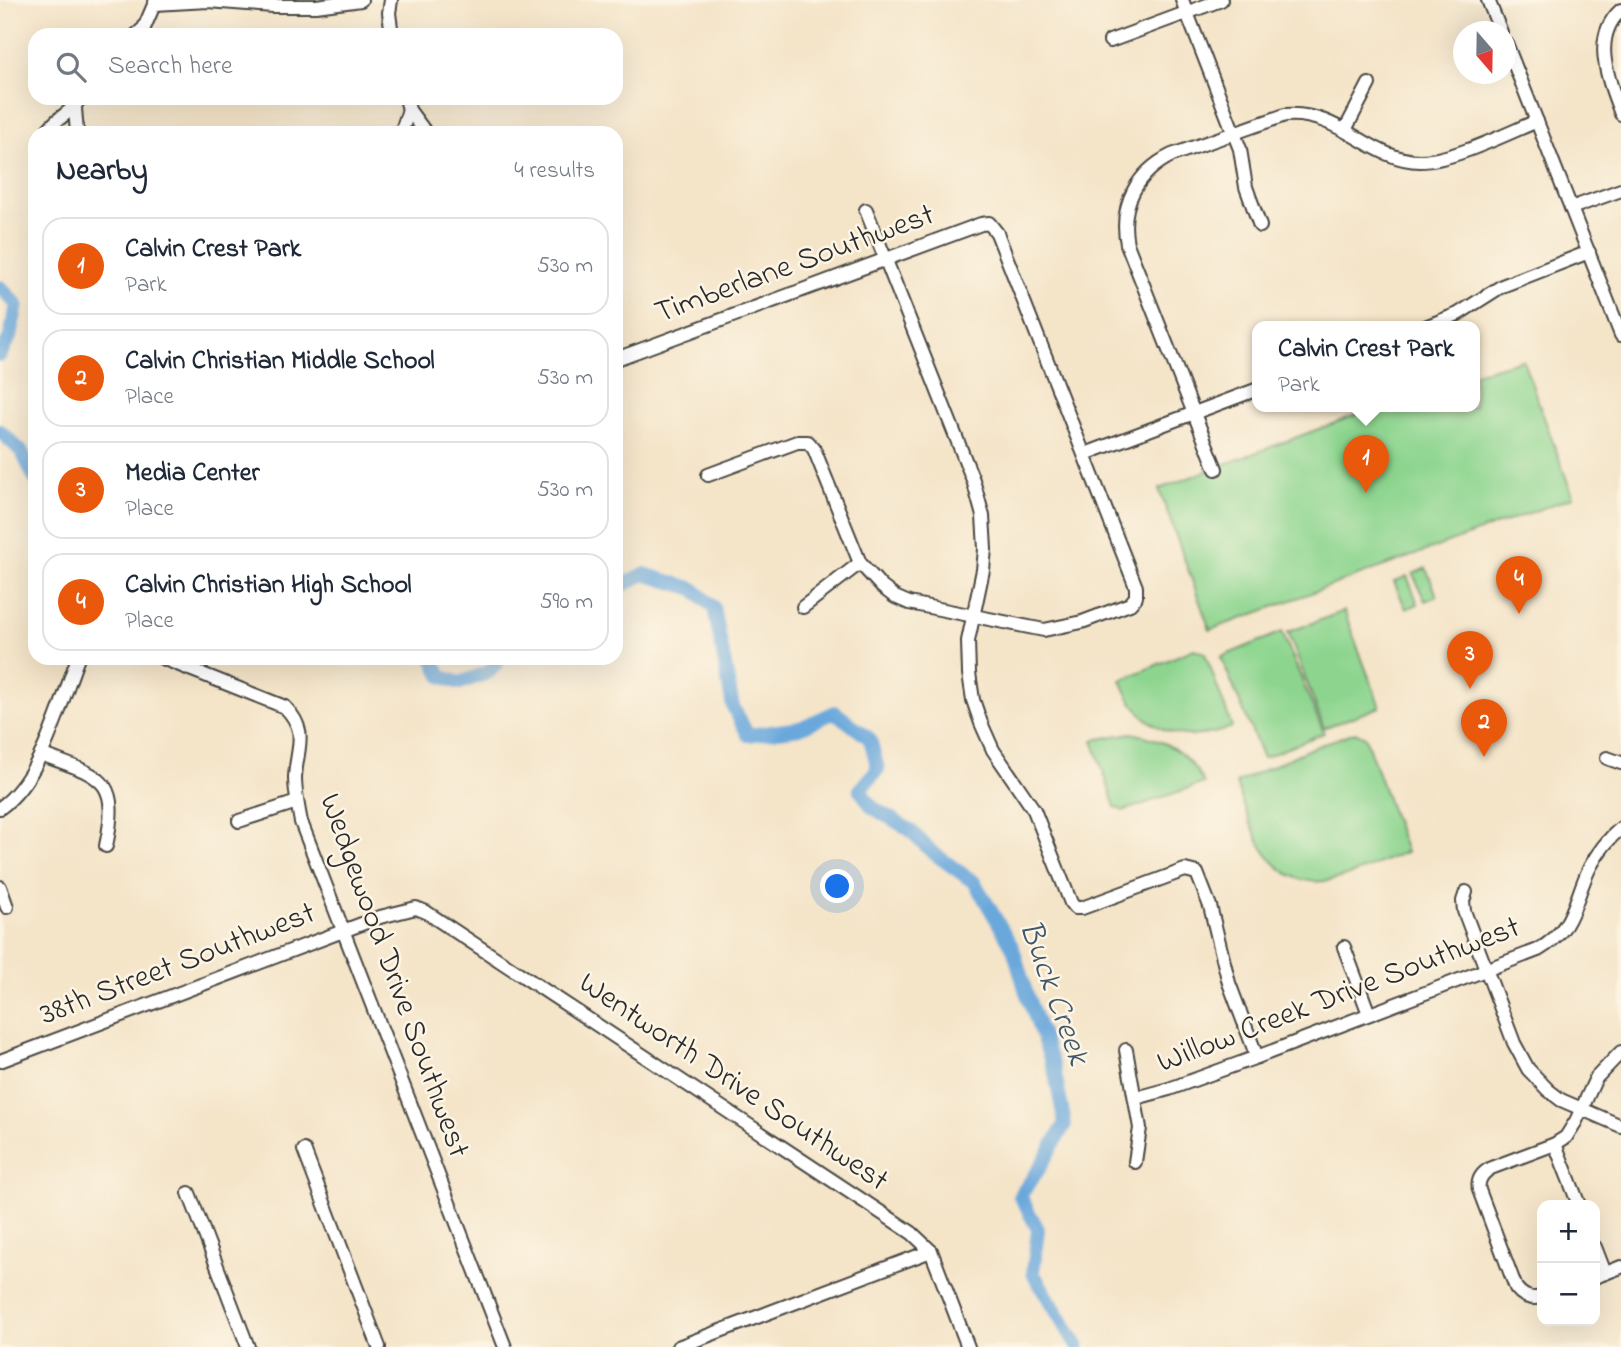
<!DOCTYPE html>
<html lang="en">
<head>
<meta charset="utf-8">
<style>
  body { margin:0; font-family:"Indie Flower",sans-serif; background:#f2f2f3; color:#1f2937 }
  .controls { position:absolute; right:21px; bottom:21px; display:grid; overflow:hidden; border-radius:14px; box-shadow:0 7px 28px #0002 }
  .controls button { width:63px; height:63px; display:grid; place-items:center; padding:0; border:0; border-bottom:2px solid #e0e1e3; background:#fff; color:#1f2937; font:35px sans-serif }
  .compass { position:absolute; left:1453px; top:21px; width:63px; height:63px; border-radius:50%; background:#fff; box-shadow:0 7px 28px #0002; rotate:160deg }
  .you { position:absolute; left:838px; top:887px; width:24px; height:24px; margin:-18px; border:5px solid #fff; border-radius:50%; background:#1a73e8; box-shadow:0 0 0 10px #1a73e833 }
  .badge { display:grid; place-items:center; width:46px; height:46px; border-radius:50%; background:#ea580c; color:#fff; font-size:23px; font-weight:700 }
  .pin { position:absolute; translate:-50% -58px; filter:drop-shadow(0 2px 4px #0008) }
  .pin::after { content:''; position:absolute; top:37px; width:24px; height:21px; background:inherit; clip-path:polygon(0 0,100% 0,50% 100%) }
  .popup { position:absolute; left:1252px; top:321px; width:228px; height:91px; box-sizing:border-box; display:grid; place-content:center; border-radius:14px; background:#fff; filter:drop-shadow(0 2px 5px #0005); font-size:23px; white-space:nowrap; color:#747a83 }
  .popup b { font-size:26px; color:#1f2937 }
  .popup::after { content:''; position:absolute; left:50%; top:100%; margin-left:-14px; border:14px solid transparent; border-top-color:#fff }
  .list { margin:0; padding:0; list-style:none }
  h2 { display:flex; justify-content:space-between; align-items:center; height:91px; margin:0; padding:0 28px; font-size:30px }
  h2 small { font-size:23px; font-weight:400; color:#747a83 }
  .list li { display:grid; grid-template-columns:46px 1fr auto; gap:21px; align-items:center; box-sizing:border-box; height:98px; margin:0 14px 14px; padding:0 14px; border:2px solid #e0e1e3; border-radius:21px }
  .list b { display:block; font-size:26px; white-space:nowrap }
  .list p { margin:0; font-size:23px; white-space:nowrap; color:#747a83 }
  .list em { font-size:23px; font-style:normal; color:#747a83 }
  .icon { flex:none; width:38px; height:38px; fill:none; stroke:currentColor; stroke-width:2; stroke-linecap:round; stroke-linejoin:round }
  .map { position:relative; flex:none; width:1621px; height:1347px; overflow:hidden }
  .search { position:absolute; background:#fff; box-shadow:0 7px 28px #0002; left:28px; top:28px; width:595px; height:77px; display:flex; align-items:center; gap:18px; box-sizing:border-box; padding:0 24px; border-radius:21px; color:#747a83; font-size:26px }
  .panel { position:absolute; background:#fff; box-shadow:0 7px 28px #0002; left:28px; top:126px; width:595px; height:539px; border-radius:21px }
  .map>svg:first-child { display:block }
  .green { fill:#8dd58f; stroke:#5c805d; stroke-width:2 }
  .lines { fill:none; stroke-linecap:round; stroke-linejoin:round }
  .river { stroke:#6ba8dc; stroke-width:14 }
  .minor-casing { stroke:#494743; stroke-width:16 }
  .minor { stroke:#fff; stroke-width:12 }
  .labels { text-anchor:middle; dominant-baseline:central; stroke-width:5; stroke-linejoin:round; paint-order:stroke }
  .street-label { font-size:32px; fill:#2b2b2b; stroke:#fcf5e5 }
  .water-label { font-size:33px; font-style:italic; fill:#415769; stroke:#fcf5e5 }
</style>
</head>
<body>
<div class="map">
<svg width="1621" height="1347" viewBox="0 0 1621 1347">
  <rect width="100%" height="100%" fill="#fcf5e5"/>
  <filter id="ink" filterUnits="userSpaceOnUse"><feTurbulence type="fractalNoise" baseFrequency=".0143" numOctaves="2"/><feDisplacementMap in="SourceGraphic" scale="14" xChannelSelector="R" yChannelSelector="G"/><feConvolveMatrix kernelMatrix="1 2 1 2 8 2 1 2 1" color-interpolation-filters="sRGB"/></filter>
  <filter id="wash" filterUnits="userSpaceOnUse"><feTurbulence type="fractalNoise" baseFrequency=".00686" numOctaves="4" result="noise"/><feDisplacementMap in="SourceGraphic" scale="28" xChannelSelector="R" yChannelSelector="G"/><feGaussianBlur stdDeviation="1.57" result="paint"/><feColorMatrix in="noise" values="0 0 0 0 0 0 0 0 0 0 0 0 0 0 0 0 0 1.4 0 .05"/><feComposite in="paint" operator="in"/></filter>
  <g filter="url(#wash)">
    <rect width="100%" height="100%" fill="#f4e4c8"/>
    <g class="green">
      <path d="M1523,360L1573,497L1210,630L1159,489L1377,407H1474L1475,373Z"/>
      <path d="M1426,568L1437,596L1425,601L1413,574Z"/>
      <path d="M1407,576L1418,604L1406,609L1394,582Z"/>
      <path d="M1344,611L1380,707L1324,728L1288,632Z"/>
      <path d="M1282,632L1324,733L1263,758L1221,657Z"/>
      <path d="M1194,649L1205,653L1232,727C1183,747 1140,731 1121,680Z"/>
      <path d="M1355,732L1365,737L1406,852C1382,861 1350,878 1325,881C1267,887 1251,826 1236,783L1307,750Z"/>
      <path d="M1131,733C1164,739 1188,752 1204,783L1123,811L1115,807L1093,740Z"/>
    </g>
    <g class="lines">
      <g class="river">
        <path d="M0,287L17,305L10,337L0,355"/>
        <path d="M0,431L22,452L35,479"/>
        <path d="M616,589L644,574L694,589L714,608L733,707L748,735L800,728L835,712L870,739L878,769L860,790L872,807L910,830L932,852L975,883L1013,948L1026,992L1054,1069L1065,1124L1039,1169L1020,1196L1038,1229L1033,1273L1078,1347"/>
        <path d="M433,658L441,676L460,683L489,672L501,658"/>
      </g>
    </g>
  </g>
  <g filter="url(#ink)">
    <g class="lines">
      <defs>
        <g id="minor">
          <path d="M391,0L389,13L392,35"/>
          <path d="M1182,0L1240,149L1246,187L1260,226"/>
          <path d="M1488,0L1501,32"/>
          <path d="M155,4L208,1L273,6H316L361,0"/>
          <path d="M1621,10C1590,38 1609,81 1621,114"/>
          <path d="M136,35L144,28L156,0"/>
          <path d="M1110,41L1221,0"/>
          <path d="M1506,43L1621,335"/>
          <path d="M406,98L409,110L426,133"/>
          <path d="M75,108L77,133"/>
          <path d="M1345,130L1369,84"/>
          <path d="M46,133C54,118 72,114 80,98"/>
          <path d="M401,133L409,110"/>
          <path d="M1571,208L1621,190"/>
          <path d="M866,210L973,480L983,516L985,549L983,570L968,641L969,673L973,700L981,723L993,750L1034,810L1071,903L1075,908H1082L1185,870L1197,873L1210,906L1229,983L1257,1057"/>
          <path d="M1425,327L1458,314L1502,286L1589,252"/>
          <path d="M616,359L981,224L989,223L997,233L1136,587V597L1130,604L1082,622L1044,630L909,603L895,597L882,587L860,563L814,449L808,442H797L708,475"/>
          <path d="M1085,454L1258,389"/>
          <path d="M1216,469L1127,244C1119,205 1137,172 1172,155L1285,115C1339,110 1371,161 1420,161C1452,161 1506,134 1537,121"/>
          <path d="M803,607L860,563"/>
          <path d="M162,658L285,707C309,732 297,746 295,777C295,792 298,807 301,822L505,1347"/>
          <path d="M41,754C99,777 121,775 106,846"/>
          <path d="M1607,758L1621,763"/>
          <path d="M0,808C42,778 59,706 78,658"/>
          <path d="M239,821L297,802"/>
          <path d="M0,887L7,907"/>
          <path d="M1466,892L1463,901L1464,911L1514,1043L1528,1069L1548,1090L1561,1100L1621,1126"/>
          <path d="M1344,947L1369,1014"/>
          <path d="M1126,1050L1140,1128L1135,1162"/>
          <path d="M0,1061L380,917L416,908L426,912L912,1233L931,1251L968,1347"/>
          <path d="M1136,1098L1169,1089L1257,1057L1538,950C1576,928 1573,901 1590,867C1598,852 1608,839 1621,828"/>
          <path d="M1555,1144L1579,1205"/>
          <path d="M304,1150L379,1347"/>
          <path d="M189,1193L248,1347"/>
          <path d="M1595,1247L1605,1273"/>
          <path d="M1595,1277L1621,1267"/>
          <path d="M1542,1297C1531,1300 1523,1297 1516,1288L1479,1190C1477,1180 1482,1173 1491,1168L1555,1144L1566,1137L1576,1121L1596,1078L1621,1052"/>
          <path d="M678,1347L931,1251"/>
        </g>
      </defs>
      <use href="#minor" class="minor-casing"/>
      <use href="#minor" class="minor"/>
    </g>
  </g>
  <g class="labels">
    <g class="street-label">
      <text transform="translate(795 265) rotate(-20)">Timberlane Southwest</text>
      <text transform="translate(178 965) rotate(-21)">38th Street Southwest</text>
      <text transform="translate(393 976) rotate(70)">Wedgewood Drive Southwest</text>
      <text transform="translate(1339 996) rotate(-21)">Willow Creek Drive Southwest</text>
      <text transform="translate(733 1083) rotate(34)">Wentworth Drive Southwest</text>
    </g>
    <g class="water-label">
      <text transform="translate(1053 993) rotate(70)">Buck Creek</text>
    </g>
  </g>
</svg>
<div class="controls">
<button>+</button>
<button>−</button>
</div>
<svg class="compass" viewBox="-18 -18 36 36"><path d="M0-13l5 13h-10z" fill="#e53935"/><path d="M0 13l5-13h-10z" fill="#747a83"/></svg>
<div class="you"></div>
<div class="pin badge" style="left:1366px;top:493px">1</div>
<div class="popup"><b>Calvin Crest Park</b>Park</div>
<div class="pin badge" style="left:1484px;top:757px">2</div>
<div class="pin badge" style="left:1470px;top:689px">3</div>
<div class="pin badge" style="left:1519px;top:614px">4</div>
<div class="search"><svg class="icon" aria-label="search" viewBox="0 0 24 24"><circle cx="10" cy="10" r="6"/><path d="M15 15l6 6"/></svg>Search here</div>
<section class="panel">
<h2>Nearby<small>4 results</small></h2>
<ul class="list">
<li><span class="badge">1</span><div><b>Calvin Crest Park</b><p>Park</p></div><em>530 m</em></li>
<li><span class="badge">2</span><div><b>Calvin Christian Middle School</b><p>Place</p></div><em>530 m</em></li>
<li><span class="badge">3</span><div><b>Media Center</b><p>Place</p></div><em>530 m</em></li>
<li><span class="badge">4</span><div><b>Calvin Christian High School</b><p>Place</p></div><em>590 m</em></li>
</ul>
</section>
</div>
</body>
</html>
